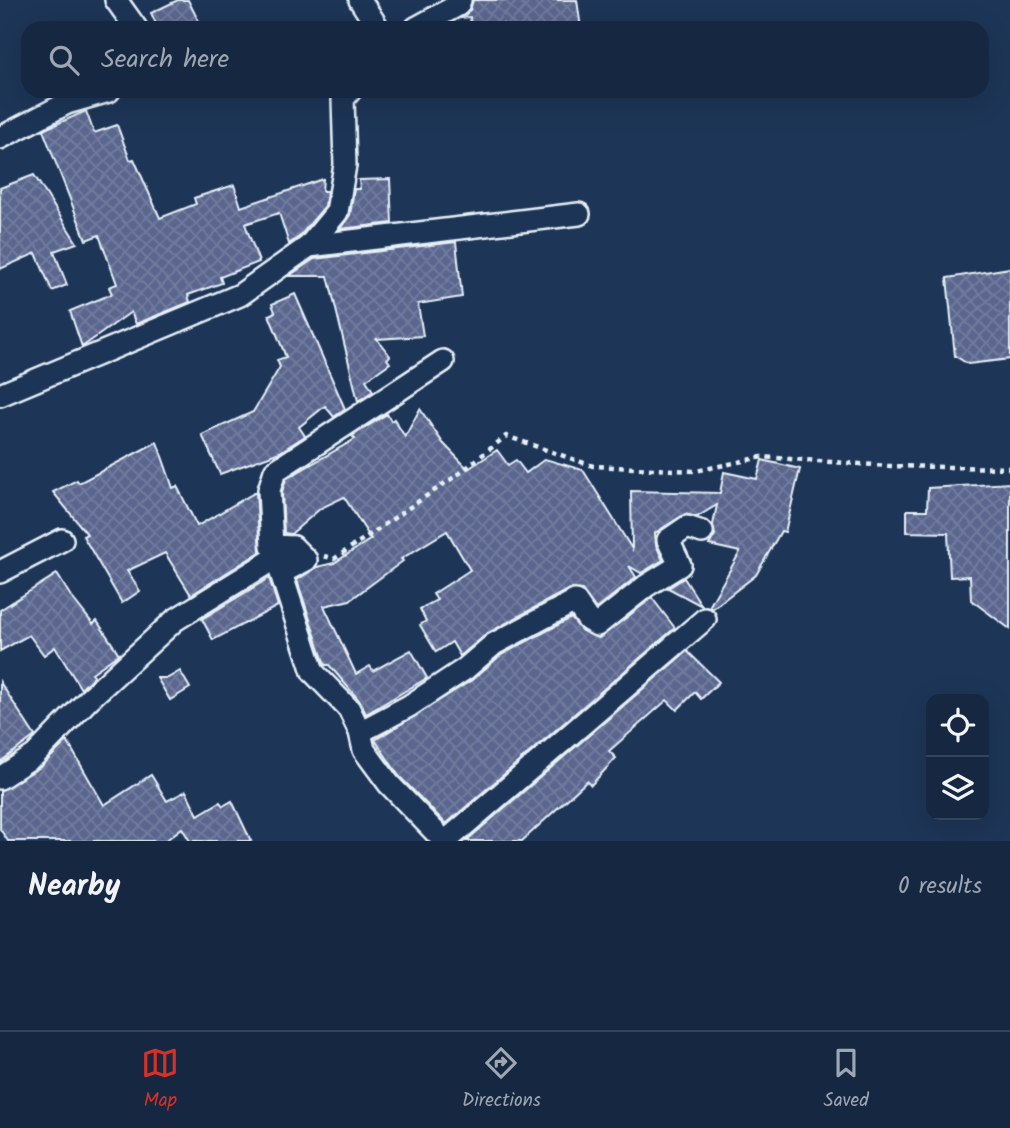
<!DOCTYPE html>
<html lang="en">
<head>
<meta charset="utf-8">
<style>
  body { margin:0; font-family:Kalam,sans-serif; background:#23344c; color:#f1f3f6 }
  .controls { position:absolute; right:21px; bottom:21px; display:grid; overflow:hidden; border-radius:14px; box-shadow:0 7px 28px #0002 }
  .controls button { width:63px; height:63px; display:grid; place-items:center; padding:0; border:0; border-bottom:2px solid #35445a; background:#162841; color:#f1f3f6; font:35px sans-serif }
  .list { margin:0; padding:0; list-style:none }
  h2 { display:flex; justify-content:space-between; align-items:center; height:91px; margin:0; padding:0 28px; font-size:30px }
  h2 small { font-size:23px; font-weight:400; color:#9ea6b1 }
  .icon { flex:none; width:38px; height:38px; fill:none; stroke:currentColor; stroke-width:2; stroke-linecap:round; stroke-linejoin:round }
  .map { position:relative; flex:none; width:1010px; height:841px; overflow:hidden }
  .search { position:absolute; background:#162841; box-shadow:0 7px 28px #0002; left:21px; right:21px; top:21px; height:77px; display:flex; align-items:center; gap:18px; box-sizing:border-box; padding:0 24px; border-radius:21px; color:#9ea6b1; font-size:26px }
  .sheet { height:189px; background:#162841 }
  nav { display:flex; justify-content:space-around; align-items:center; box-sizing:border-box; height:98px; border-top:2px solid #35445a; background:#162841; font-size:19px; color:#9ea6b1 }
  nav a { display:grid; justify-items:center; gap:4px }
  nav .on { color:#d93025 }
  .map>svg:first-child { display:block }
  .building { fill:url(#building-cross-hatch); stroke:#e8f1f8; stroke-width:2 }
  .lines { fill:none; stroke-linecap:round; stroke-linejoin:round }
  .street-casing { stroke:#e8f1f8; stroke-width:26 }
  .path { stroke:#e8f1f8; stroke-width:4.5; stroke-dasharray:5 5; stroke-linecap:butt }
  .street { stroke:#1d3557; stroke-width:21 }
</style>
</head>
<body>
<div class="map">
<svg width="1010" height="841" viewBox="0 0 1010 841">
  <defs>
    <pattern id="building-cross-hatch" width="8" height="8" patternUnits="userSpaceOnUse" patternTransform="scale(1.75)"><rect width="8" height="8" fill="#5a668e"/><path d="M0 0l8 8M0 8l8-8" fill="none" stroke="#727c9f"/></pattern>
  </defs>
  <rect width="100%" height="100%" fill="#1d3557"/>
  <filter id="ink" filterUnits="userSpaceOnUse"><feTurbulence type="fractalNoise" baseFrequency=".0143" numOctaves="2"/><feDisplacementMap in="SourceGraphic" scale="14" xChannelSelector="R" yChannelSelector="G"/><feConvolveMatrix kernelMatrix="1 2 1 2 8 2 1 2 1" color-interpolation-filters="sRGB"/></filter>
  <g filter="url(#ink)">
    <g class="building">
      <path d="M178,0H188L202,28H158L151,13Z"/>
      <path d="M473,0H577L581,28H503V24L471,28L470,17L462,18L470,10Z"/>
      <path d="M86,111L94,133L117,125L130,160L134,159L160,218L196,204L194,198L234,185L241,207L323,179L322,191H327L325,206L300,236L289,244L279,213L245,224L259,262L220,277L222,283L188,295L190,302L136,324L131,312L82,347L70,311L112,294L109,287L117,284L99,235L86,240L43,130Z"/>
      <path d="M34,175L77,243L54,251L67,285L52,291L36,253L0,269V188Z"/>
      <path d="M390,179L392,223L340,229L350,215L354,189H360L359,180Z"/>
      <path d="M456,242L462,297L418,304L423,336L377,339L390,356L387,359L390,363L366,380L373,391L358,401L328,276H289L314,259Z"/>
      <path d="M1010,268V359L968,364L955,356L947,278Z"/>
      <path d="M295,294L345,409L334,417L325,406L299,427L305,436L280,452L220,474L202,435L253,412L280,367L277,360L286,357L269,315L275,312L272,304Z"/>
      <path d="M420,409L443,443L468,469L497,450L508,465L516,460L526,473L545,459L583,470L632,549L631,491L720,493L724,472L757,479L762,460L800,469L785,532L781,531L756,575L712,609L709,607L740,552L709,545L715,535L713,525L717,505L697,517L685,514L655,533L656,545L663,560L641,573L629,566L636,577L596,609L582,590L569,589L488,633L460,656L452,642L436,652L420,625L426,621L420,609L437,600L433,594L470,570L447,531L401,559L403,561L350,600L324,606L356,674L370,666L373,671L411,650L427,678L366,714L359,700L329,665H325L297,580L317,567L334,563L371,539L344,497L321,508L291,534L284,533L282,492L286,479L355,439L352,436L387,414L391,421L394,419L405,437Z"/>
      <path d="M157,442L173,488L177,486L197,526L256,492L260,552L191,595L165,553L127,571L140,591L122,603L83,536L87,534L53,492L77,480L79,483Z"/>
      <path d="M1010,483V629L971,600L970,576L950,577L948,533L907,532V510H927L928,488Z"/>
      <path d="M57,574L70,595L93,624L97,621L119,654L92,673L94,676L81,689L55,647L44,655L29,635L0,651V610Z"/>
      <path d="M269,578L278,606L213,640L202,619Z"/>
      <path d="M684,578L702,606L668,588Z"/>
      <path d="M652,598L675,628L446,824L399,776L375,740L472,680L501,655L571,618L582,631L599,638Z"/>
      <path d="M687,651L719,682L701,699L695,692L677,710L667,700L609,751L616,758L591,785L587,781L522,841H466Z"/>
      <path d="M180,671L190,688L170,700L157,678H168Z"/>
      <path d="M0,682L35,736L0,762Z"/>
      <path d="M67,741L104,805L151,775L167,801L186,791L198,815L220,802L223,806L232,801L251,841H190L182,828L165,841H8L0,829V791L42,766Z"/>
    </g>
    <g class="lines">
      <defs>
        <g id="street">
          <path d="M116,0L136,28"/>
          <path d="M360,0L378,28"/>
          <path d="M416,28L458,5L460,0"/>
          <path d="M0,138L67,103L109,91"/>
          <path d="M309,246L579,214"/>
          <path d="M443,361L275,471L269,490L272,546L293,547L306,560L281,573L313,672L349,709L360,732L364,750L389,784L444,841"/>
          <path d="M0,395L240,295L309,246L337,212L345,165L343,99L350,91"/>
          <path d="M0,572L62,540"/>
          <path d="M360,732L409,706L465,669L494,644L575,601L588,620L597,625L646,586L680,565L668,540L687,527L702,532"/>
          <path d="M0,778L35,755L89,699L175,620L293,547"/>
          <path d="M446,841L705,619"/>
        </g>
      </defs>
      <use href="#street" class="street-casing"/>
      <path class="path" d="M324,556L334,559L460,473L506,436L593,466L696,471L762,457L888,466L1010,468"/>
      <use href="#street" class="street"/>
    </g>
  </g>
</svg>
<div class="controls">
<button><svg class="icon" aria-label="locate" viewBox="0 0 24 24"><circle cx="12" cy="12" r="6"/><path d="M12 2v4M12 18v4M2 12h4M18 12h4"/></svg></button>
<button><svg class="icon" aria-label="layers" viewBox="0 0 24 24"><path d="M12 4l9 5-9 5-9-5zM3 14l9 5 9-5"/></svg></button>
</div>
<div class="search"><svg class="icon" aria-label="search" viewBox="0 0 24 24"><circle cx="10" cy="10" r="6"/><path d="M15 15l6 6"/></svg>Search here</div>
</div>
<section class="sheet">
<h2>Nearby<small>0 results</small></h2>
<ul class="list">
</ul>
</section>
<nav>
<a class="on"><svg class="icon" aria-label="map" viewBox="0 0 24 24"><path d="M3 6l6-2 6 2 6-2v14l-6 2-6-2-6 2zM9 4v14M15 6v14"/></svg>Map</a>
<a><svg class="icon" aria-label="directions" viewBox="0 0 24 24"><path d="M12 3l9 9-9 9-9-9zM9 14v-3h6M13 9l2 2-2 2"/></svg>Directions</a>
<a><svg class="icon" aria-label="saved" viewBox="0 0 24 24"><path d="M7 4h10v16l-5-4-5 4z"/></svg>Saved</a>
</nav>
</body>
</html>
